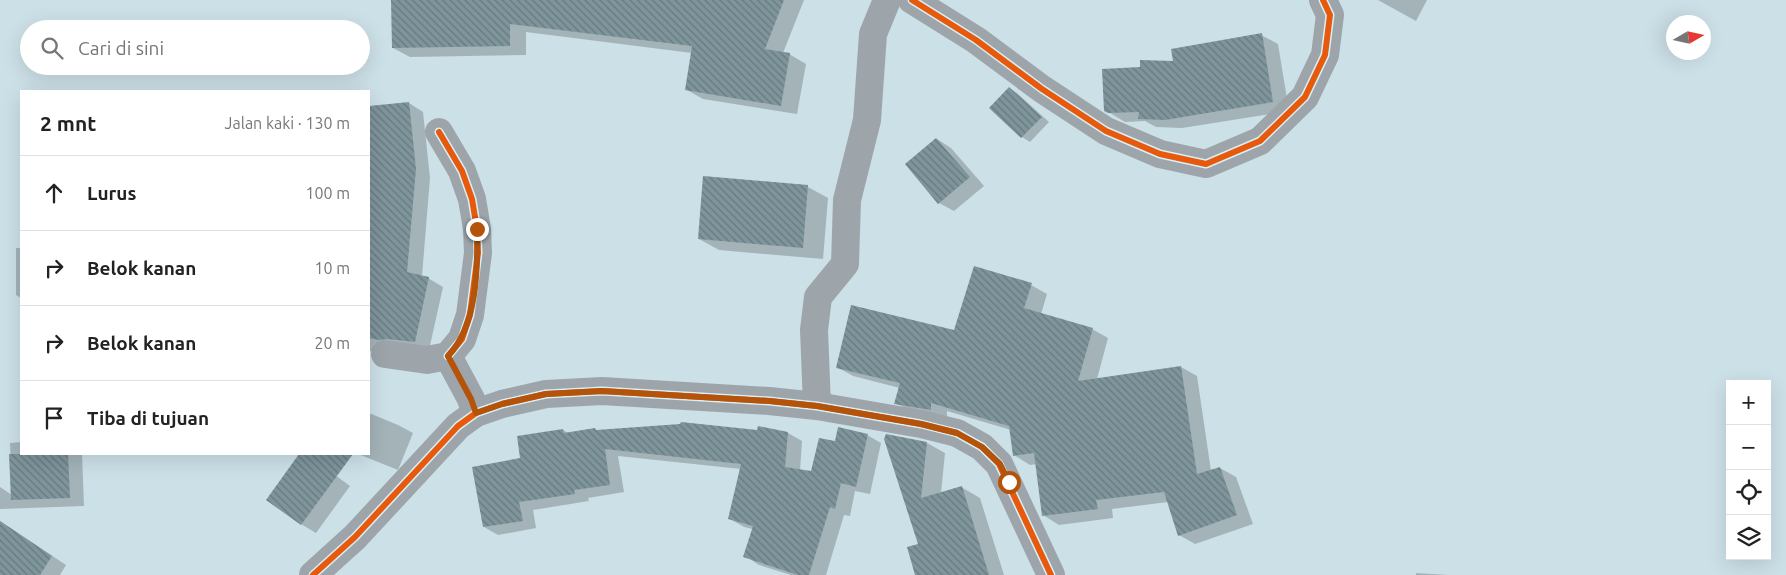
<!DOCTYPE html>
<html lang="id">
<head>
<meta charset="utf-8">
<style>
  body { margin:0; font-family:Ubuntu,sans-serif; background:#f2f2f2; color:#222 }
  .controls { position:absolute; right:15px; bottom:15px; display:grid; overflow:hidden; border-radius:0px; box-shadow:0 5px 20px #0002 }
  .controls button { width:45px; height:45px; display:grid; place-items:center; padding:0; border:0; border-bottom:1px solid #e0e0e0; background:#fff; color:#222; font:25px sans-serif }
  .compass { position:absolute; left:1666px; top:15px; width:45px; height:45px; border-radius:50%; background:#fff; box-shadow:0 5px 20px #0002; rotate:81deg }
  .stop { position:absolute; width:15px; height:15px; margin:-11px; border:4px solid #b45309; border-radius:50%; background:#fff }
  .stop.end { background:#b45309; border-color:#fff; box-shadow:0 1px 5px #0008 }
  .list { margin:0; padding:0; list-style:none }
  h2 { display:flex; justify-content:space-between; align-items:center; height:65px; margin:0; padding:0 20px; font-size:21px }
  h2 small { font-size:16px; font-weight:400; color:#767676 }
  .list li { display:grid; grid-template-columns:32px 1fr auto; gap:15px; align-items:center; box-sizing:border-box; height:75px; padding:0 20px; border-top:1px solid #e0e0e0 }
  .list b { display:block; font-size:19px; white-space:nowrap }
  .list em { font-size:16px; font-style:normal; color:#767676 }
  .icon { flex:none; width:28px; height:28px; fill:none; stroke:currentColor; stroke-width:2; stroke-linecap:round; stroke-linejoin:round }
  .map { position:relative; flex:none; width:1786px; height:575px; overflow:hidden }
  .search { position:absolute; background:#fff; box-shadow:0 5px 20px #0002; left:20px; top:20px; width:350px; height:55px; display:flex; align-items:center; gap:12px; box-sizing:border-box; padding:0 18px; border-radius:28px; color:#767676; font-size:19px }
  .panel { position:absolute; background:#fff; box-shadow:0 5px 20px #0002; left:20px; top:90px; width:350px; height:365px; border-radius:0px }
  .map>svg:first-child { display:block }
  .shadow { fill:#0003 }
  .building { fill:url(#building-back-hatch) }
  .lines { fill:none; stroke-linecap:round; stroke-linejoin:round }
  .minor { stroke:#9da5aa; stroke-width:28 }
  .cycleway-casing { stroke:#d5f2fc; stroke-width:9 }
  .cycleway { stroke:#e8590c; stroke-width:6 }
  .route { stroke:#b45309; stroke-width:6 }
</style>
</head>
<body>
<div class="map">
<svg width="1786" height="575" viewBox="0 0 1786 575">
  <defs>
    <pattern id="building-back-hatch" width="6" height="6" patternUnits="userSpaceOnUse" patternTransform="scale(1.25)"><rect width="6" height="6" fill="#7f959c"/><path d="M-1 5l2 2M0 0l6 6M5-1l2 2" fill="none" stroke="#66797e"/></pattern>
  </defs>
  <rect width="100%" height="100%" fill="#cce0e7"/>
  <g class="shadow">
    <path d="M393,0H804L783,53L789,54L806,64L797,114L703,99L687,90L692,53L526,32V55L410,57L393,48Z"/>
    <path d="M1378,0H1427L1416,21Z"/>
    <path d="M1261,35L1278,44L1289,111L1182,128L1156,127L1145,121L1125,122L1105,110L1141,69L1174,62Z"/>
    <path d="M1009,88L1017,93L1049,122L1030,142L1022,137L991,108Z"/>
    <path d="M409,103L423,112L430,178L422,276L428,278L443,287L429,350L383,352L369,351V108Z"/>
    <path d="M937,139L951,148L984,186L954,211L939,203Z"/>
    <path d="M808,187L828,198L823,259L719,250L699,239Z"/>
    <path d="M16,248H21V298L16,295Z"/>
    <path d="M1031,285L1047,294L1041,314L1092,329L1108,338L1097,379L1181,367L1197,376L1211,471L1220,468L1236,477L1253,524L1195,544L1179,535L1168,502L1112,509L1113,518L1059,525L1043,515L1037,464L1030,465L1014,455L1011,430L947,411V419L912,412L896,403L900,388L853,376L837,367L955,331Z"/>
    <path d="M369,413L398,425L413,433L398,470L358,454H369Z"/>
    <path d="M563,430L569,434L598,431L788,433L802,441L800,471L812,473L836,442L867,435L881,443L870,494L855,491L850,516L844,515L826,575H791L759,565L745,556L753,529L744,527L730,519L741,469L618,456L624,492L588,498L589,501L533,510L536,528L498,535L484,527L522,459Z"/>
    <path d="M886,439L927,443L945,453L941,493L961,487L980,498L1004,575H916L919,544Z"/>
    <path d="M21,442V454H82L84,506L0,509V487L12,495L10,443Z"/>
    <path d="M300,454L316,461L350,486L316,533L301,524L267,500Z"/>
    <path d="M0,521L66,565L60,575H5L0,572Z"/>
    <path d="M1416,573L1448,575H1416Z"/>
  </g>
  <g class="building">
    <path d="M391,0H784L765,49L790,53L781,106L685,90L692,46L510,24V46L392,48Z"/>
    <path d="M1262,33L1273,102L1165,120L1138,119L1139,112L1108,113L1104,111L1102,69L1140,67V60L1173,61L1171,49Z"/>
    <path d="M1009,87L1042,117L1021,138L989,108Z"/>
    <path d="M409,102L416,169L407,272L429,277L415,342L387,339L379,340L369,338V106Z"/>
    <path d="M936,138L970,177L938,204L905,164Z"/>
    <path d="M703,176L808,185L803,248L698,239Z"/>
    <path d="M974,266L1032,283L1024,308L1093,328L1078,381L1181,366L1197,474L1220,467L1237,515L1178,536L1164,492L1096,500L1098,509L1042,516L1034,453L1013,456L1009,426L931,403V410L894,404L900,383L836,368L851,305L954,330Z"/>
    <path d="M681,422L757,430L758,426L788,432L785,467L811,471L819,438L835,441L838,427L868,434L856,487L841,483L835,509L830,507L809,575H798L743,557L753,526L728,519L741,464L605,449L610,485L574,490L575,494L519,502L523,521L483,527L472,467L520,458L517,436L563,429L564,433L595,428L596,430L680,424Z"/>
    <path d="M886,434L927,442L921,498L962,486L989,575H915L907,547L918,544L884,439Z"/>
    <path d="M9,454H68L70,498L11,500Z"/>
    <path d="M299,454H353L301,525L266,500Z"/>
    <path d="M0,521L52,556L40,575H0Z"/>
  </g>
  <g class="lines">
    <g class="minor">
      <path d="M912,0L976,40L1042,89L1106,131L1160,154L1206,164L1260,141L1305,97L1325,55L1330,15L1323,0"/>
      <path d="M439,132L462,171L472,199L477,229L478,253L470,315L462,339L448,356"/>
      <path d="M385,354L427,360L448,356L471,399L476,413"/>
      <path d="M817,406L814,330L818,297L845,264L847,200L867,120L873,34L887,0"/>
      <path d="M313,575L355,537L458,426L476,413L502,404L546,394L602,391L769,401L817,406L921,424L957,433L982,447L999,464L1051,575"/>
    </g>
    <defs>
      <g id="cycleway">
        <path d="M912,0L976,40L1042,89L1106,131L1160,154L1206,164L1260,141L1305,97L1325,55L1330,15L1323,0"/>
        <path d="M439,132L462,171L472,199L477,229L478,253L470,315L462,339L448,356"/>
        <path d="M313,575L355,537L458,426L476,413L502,404L546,394L602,391L769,401L817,406L921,424L957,433L982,447L999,464L1051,575"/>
      </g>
    </defs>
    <use href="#cycleway" class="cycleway-casing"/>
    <use href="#cycleway" class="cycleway"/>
  </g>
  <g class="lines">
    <path class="route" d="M477,229C478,269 477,326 448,356L471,399L476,413L502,404L546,394L602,391L770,401L817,406L921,424L957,433L982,447L1000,464L1009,482"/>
  </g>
</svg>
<div class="controls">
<button>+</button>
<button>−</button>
<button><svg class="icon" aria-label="locate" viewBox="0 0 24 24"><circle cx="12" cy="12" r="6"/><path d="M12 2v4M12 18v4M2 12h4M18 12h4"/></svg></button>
<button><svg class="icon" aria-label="layers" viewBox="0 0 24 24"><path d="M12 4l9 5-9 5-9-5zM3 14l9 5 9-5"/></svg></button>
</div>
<svg class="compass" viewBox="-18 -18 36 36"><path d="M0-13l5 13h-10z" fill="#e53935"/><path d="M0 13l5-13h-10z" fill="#767676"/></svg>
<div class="stop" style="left:1009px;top:482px"></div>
<div class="stop end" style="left:477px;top:229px"></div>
<div class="search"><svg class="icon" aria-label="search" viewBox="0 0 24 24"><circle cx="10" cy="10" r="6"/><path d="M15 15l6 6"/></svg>Cari di sini</div>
<section class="panel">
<h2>2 mnt<small>Jalan kaki · 130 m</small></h2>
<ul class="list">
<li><svg class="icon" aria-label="ahead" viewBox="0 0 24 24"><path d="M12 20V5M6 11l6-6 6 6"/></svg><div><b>Lurus</b></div><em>100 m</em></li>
<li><svg class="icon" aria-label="right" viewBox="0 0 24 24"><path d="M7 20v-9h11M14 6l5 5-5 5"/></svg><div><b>Belok kanan</b></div><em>10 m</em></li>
<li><svg class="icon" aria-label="right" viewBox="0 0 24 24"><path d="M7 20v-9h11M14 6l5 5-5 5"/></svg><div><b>Belok kanan</b></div><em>20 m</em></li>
<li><svg class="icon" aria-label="arrive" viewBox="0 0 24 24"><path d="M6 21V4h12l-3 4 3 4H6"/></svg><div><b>Tiba di tujuan</b></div></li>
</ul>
</section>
</div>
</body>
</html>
